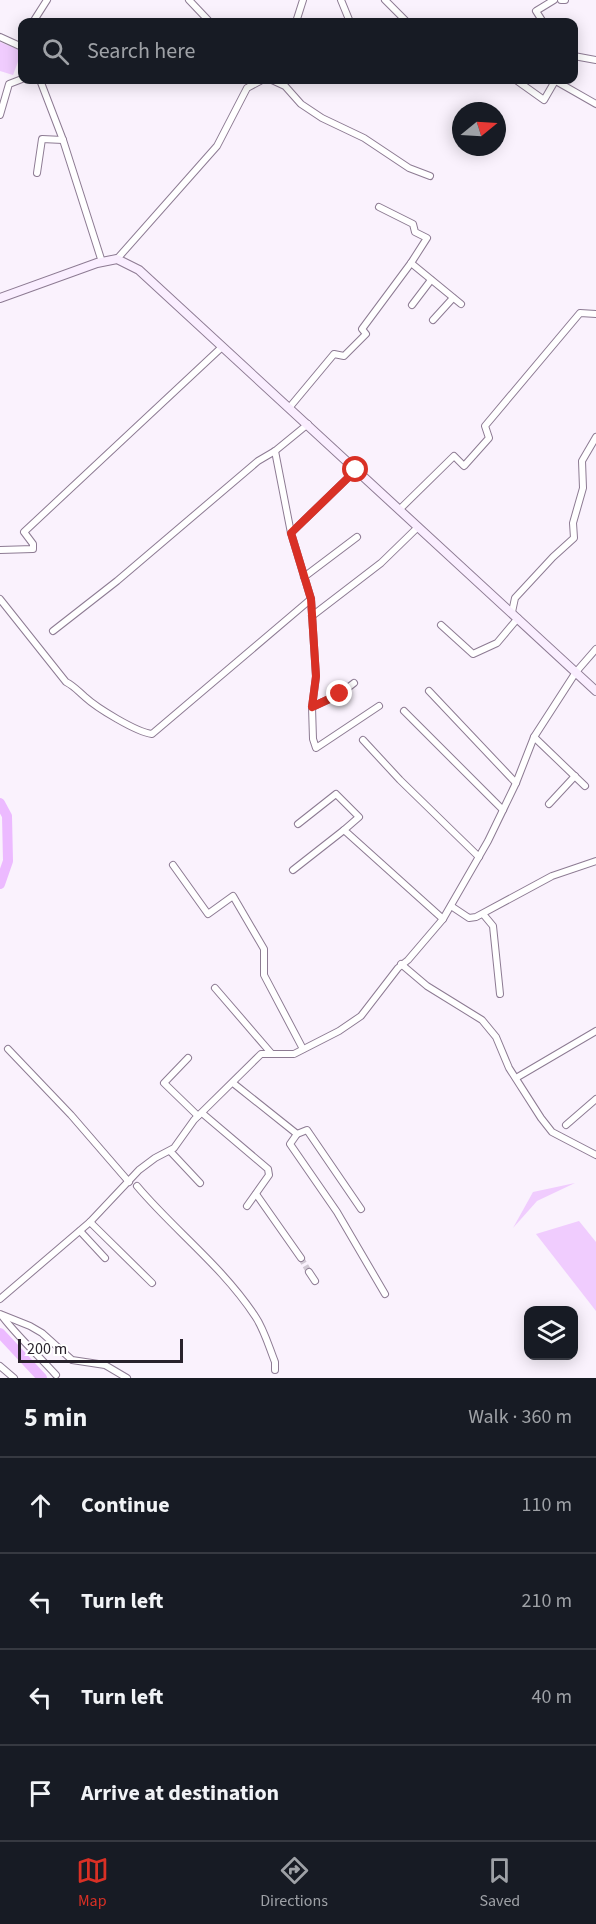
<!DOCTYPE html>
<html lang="en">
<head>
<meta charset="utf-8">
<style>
  body { margin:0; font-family:"Source Sans 3",sans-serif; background:#20242c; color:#f1f3f6 }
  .controls { position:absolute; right:18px; bottom:18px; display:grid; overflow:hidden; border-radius:12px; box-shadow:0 3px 15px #0003 }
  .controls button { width:54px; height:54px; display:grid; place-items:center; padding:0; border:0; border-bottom:2px solid #363941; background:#171b24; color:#f1f3f6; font:30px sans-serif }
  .compass { position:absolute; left:452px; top:102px; width:54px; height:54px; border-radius:50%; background:#171b24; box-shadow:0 3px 15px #0003; rotate:72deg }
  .scale { position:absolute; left:18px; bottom:15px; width:165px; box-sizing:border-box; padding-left:6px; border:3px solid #29222c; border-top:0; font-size:16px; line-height:21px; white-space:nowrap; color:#29222c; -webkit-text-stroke:4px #fff; paint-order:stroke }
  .stop { position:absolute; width:18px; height:18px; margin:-14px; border:4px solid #d93025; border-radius:50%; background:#fff }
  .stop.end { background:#d93025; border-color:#fff; box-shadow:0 2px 6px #0008 }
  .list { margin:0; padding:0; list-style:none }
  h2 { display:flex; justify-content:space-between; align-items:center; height:78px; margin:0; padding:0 24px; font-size:26px }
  h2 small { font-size:20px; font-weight:400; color:#9ea1a6 }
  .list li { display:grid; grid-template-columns:39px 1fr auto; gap:18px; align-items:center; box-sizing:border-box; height:96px; padding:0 24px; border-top:2px solid #363941 }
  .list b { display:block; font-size:22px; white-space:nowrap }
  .list em { font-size:20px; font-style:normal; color:#9ea1a6 }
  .icon { flex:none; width:33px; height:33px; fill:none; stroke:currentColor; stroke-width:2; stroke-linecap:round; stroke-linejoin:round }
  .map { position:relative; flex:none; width:596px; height:1378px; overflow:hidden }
  .search { position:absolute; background:#171b24; box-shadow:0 3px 15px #0003; left:18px; right:18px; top:18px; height:66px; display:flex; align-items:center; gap:15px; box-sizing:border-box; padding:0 21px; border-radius:12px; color:#9ea1a6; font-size:22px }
  .sheet { height:462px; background:#171b24 }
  nav { display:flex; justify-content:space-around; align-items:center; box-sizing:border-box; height:84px; border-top:2px solid #363941; background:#171b24; font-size:16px; color:#9ea1a6 }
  nav a { display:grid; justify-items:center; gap:3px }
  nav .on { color:#d93025 }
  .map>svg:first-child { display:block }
  .green { fill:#f0ccfe }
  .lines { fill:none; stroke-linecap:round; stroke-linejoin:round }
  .river { stroke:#ecbaff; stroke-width:10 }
  .street-tunnel { stroke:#d0c8d3; stroke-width:6; stroke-dasharray:6 3; stroke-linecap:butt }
  .street-casing { stroke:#8d7b93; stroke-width:8 }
  .secondary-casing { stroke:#8d7b93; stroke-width:10 }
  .street { stroke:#fff; stroke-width:6 }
  .secondary { stroke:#faeeff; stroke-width:8 }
  .route { stroke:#d93025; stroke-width:8 }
</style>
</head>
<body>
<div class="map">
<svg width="596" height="1378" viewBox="0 0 596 1378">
  <rect width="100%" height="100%" fill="#faf2fd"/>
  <g class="green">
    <path d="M0,42L22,51L13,75L0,71Z"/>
    <path d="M575,1183L537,1201L513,1228L533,1192Z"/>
    <path d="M579,1221L596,1242V1311L536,1234Z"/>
  </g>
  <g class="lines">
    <g class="river">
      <path d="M0,803L7,816L8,861L0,884"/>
      <path d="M0,1333L42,1378"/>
    </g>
    <path class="street-tunnel" d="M301,1258L309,1272"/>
    <defs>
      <g id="street">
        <path d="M189,0L208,20L206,22"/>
        <path d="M341,0L350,22"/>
        <path d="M385,0L407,22"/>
        <path d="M561,0H565"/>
        <path d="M33,22L47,0"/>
        <path d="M296,22L303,0"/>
        <path d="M543,22L536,11L554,0"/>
        <path d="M0,37L22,47"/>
        <path d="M574,56L596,60"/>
        <path d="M40,80L63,140L102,262"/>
        <path d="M272,80L285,86L301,104L322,118L364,138L409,168L430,176"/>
        <path d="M516,80L544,100L555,81"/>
        <path d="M554,80L596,104"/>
        <path d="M0,115L9,84L22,79"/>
        <path d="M37,173L42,139L63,140"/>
        <path d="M117,259L217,146L247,88L262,80"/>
        <path d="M411,263L461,304"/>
        <path d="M412,305L431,280"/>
        <path d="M433,320L453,298"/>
        <path d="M289,408L334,354L344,356L366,334L362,329L411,263L427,238L415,232L413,224L379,207"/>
        <path d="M275,451L291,533L311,599L316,677L312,707L313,739L316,748L379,706"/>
        <path d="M400,509L454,456L464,466L489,438L485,426L580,313L596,314"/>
        <path d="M291,533L356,470"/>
        <path d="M0,550L33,549V544L24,532L222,347"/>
        <path d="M304,577L357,537"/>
        <path d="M0,599L66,682C74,686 78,691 85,697C97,708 136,732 152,734L311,599"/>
        <path d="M512,612L515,598L553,557L574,538L573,523L583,488L582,461L596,437"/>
        <path d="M312,616L381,563L418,527"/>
        <path d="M441,625L473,654L497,643L518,618"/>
        <path d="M53,631L117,581L258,461L275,451L308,424"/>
        <path d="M429,691L516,783"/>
        <path d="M312,707L340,694L354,683"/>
        <path d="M404,711L503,810"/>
        <path d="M534,737L585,786"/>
        <path d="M363,740L400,780L479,857"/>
        <path d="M549,804L575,776"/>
        <path d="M298,824L336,794L359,817L344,830L443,919"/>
        <path d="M173,865L208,914L233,896L264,949V975L303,1049"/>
        <path d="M293,870L344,830"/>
        <path d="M451,906L469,918L476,917L552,876L596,861"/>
        <path d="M483,914L493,926L500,994"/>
        <path d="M401,964L427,986L482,1020L496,1037L509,1068L541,1118L552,1132L596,1155"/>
        <path d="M215,988L271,1053"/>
        <path d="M8,1049L71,1115L129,1182"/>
        <path d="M188,1058L164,1083L198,1116"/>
        <path d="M516,1078L596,1031"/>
        <path d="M233,1083L297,1134L290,1144L337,1212L385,1294"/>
        <path d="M202,1113L268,1169L269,1175L247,1206"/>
        <path d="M566,1125L596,1099"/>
        <path d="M297,1134L307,1130L361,1209"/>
        <path d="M170,1151L200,1183"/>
        <path d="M137,1186C174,1230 222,1266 255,1316C264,1329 269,1347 275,1362V1370"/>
        <path d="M256,1194L301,1258"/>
        <path d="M90,1222L152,1283"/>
        <path d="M80,1231L105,1258"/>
        <path d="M309,1272L315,1281"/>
        <path d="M0,1299L90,1222L139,1170L155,1158L174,1148L194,1120L261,1054H294L339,1031L361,1016L398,968L408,960L443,919L488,841L516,783L534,737L576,672L596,649"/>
        <path d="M0,1314L30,1326L42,1333L72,1360L105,1365L127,1378"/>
        <path d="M2,1316C18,1337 38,1355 56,1375"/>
        <path d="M0,1366L14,1378"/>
      </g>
      <path id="secondary" d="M0,298L97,263L117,259L139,270L596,691"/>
    </defs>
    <use href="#street" class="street-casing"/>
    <use href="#secondary" class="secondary-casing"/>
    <use href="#street" class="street"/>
    <use href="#secondary" class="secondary"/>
  </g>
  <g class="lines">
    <path class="route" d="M340,694L312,707L316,676L311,599L291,533L356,470"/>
  </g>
</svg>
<div class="controls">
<button><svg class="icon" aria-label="layers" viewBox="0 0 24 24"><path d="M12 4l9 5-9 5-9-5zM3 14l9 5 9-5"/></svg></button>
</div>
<svg class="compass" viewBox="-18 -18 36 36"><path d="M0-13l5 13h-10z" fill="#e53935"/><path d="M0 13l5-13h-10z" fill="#9ea1a6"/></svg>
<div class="scale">200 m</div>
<div class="stop" style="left:356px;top:470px"></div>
<div class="stop end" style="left:340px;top:694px"></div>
<div class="search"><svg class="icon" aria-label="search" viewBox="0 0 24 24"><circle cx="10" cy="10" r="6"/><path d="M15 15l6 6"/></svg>Search here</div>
</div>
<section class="sheet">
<h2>5 min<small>Walk · 360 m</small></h2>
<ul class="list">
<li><svg class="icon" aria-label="ahead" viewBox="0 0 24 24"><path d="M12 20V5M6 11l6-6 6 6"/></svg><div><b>Continue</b></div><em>110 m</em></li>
<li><svg class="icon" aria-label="left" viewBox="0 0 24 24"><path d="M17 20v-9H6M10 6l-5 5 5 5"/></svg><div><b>Turn left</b></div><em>210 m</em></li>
<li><svg class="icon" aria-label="left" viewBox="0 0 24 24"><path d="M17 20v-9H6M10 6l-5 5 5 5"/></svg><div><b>Turn left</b></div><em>40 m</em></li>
<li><svg class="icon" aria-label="arrive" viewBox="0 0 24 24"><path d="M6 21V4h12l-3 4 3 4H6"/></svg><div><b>Arrive at destination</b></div></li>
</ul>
</section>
<nav>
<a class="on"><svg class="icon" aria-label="map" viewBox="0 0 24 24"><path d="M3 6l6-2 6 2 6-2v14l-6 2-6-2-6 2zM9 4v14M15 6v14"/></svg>Map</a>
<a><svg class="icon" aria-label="directions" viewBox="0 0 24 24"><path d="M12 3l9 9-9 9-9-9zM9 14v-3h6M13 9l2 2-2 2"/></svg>Directions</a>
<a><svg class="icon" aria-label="saved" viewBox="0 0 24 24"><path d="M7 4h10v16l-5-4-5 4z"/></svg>Saved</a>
</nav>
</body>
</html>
